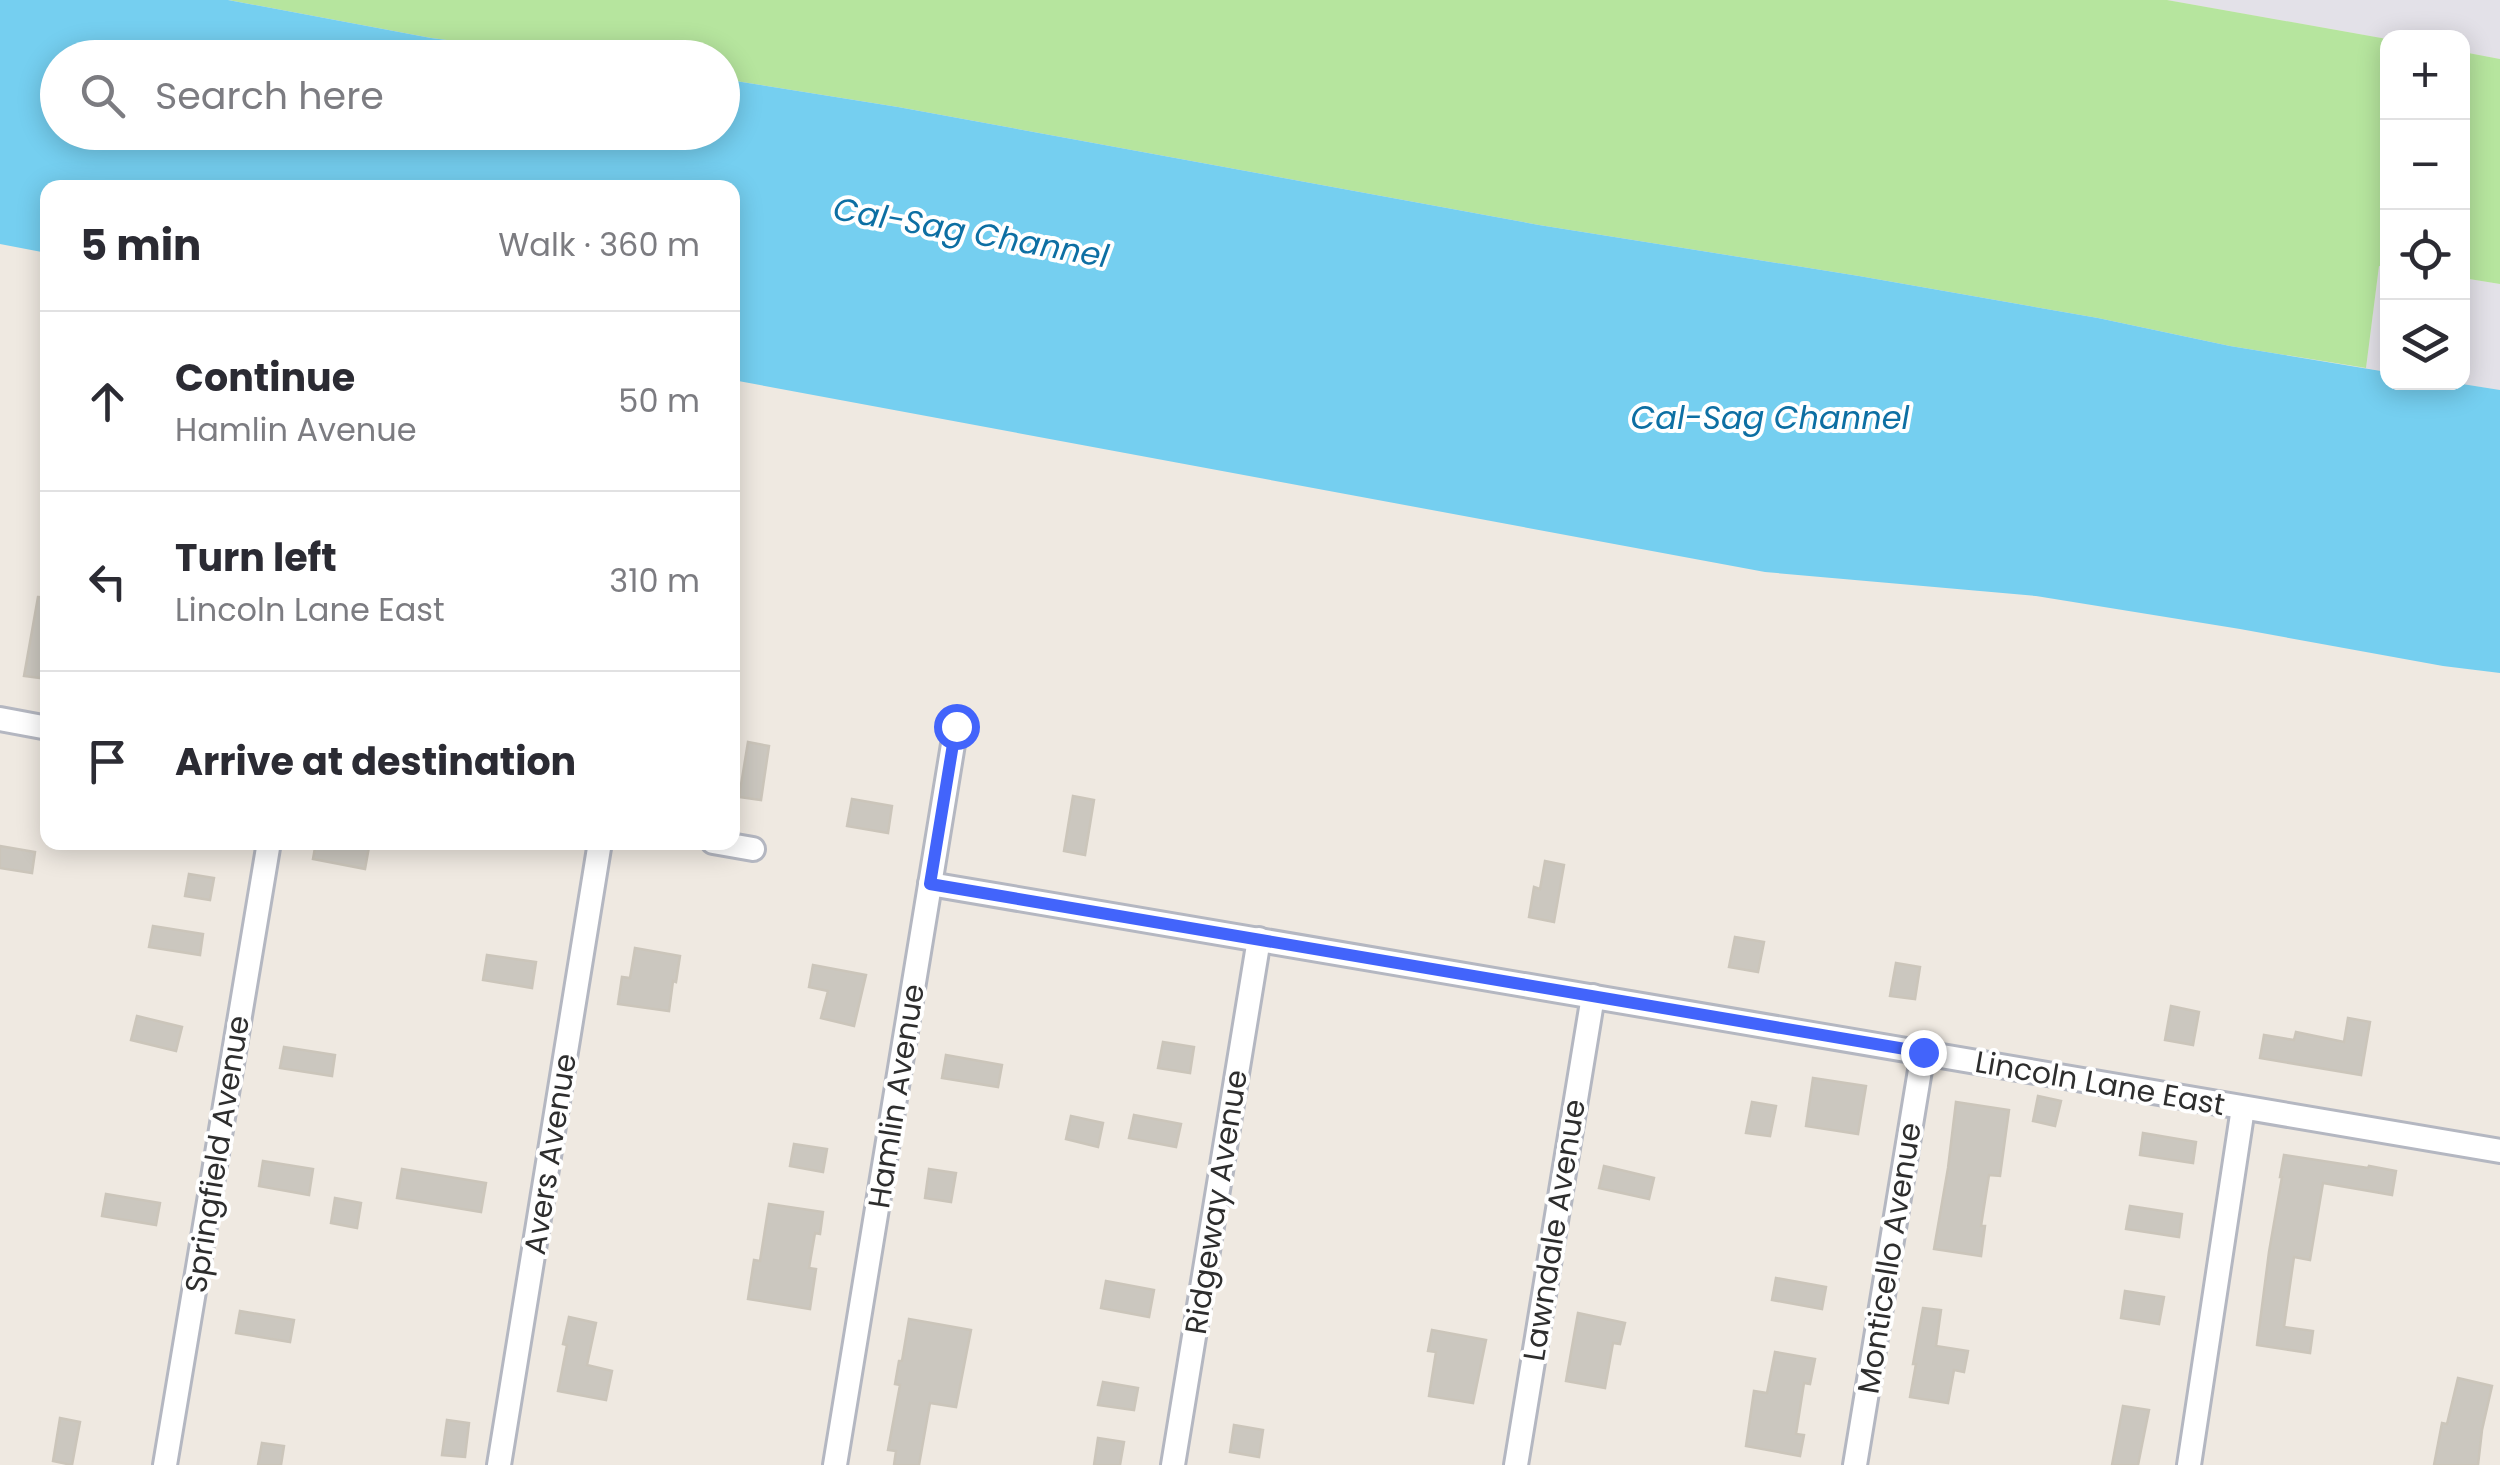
<!DOCTYPE html>
<html lang="en">
<head>
<meta charset="utf-8">
<style>
  body { margin:0; font-family:Poppins,sans-serif; background:#f7f7f7; color:#2b2b33 }
  .controls { position:absolute; right:30px; top:30px; display:grid; overflow:hidden; border-radius:20px; box-shadow:0 5px 25px #0003 }
  .controls button { width:90px; height:90px; display:grid; place-items:center; padding:0; border:0; border-bottom:2px solid #e1e1e2; background:#fff; color:#2b2b33; font:50px sans-serif }
  .stop { position:absolute; width:30px; height:30px; margin:-22px; border:8px solid #4264fb; border-radius:50%; background:#fff }
  .stop.end { background:#4264fb; border-color:#fff; box-shadow:0 2px 10px #0008 }
  .list { margin:0; padding:0; list-style:none }
  h2 { display:flex; justify-content:space-between; align-items:center; height:130px; margin:0; padding:0 40px; font-size:42px }
  h2 small { font-size:32px; font-weight:400; color:#7c7c81 }
  .list li { display:grid; grid-template-columns:65px 1fr auto; gap:30px; align-items:center; box-sizing:border-box; height:180px; padding:0 40px; border-top:2px solid #e1e1e2 }
  .list b { display:block; font-size:38px; white-space:nowrap }
  .list p { margin:0; font-size:32px; white-space:nowrap; color:#7c7c81 }
  .list em { font-size:32px; font-style:normal; color:#7c7c81 }
  .icon { flex:none; width:55px; height:55px; fill:none; stroke:currentColor; stroke-width:2; stroke-linecap:round; stroke-linejoin:round }
  .map { position:relative; flex:none; width:2500px; height:1465px; overflow:hidden }
  .search { position:absolute; background:#fff; box-shadow:0 5px 25px #0003; left:40px; top:40px; width:700px; height:110px; display:flex; align-items:center; gap:25px; box-sizing:border-box; padding:0 35px; border-radius:55px; color:#7c7c81; font-size:38px }
  .panel { position:absolute; background:#fff; box-shadow:0 5px 25px #0003; left:40px; top:180px; width:700px; height:670px; border-radius:20px }
  .map>svg:first-child { display:block }
  .industrial { fill:#e3e1e8 }
  .green { fill:#b6e59e }
  .water { fill:#75cff0 }
  .building { fill:#cbc7bf; stroke:#cbc5ba; stroke-width:2.5 }
  .lines { fill:none; stroke-linecap:round; stroke-linejoin:round }
  .minor-casing { stroke:#b4b7c1; stroke-width:28 }
  .minor { stroke:#fff; stroke-width:22 }
  .route { stroke:#4264fb; stroke-width:12 }
  .labels { text-anchor:middle; dominant-baseline:central; stroke-width:8; stroke-linejoin:round; paint-order:stroke }
  .street-label { font-size:30px; fill:#2e2e2e; stroke:#fff }
  .water-label { font-size:32px; font-style:italic; fill:#0d6fa3; stroke:#fff }
</style>
</head>
<body>
<div class="map">
<svg width="2500" height="1465" viewBox="0 0 2500 1465">
  <rect width="100%" height="100%" fill="#efe9e1"/>
  <g class="industrial">
    <path d="M2167,0H2500V59L2463,52L2462,38L2387,39Z"/>
    <path d="M2379,266L2387,267V372L2366,368Z"/>
    <path d="M2463,278L2500,284V390L2456,383L2462,382Z"/>
  </g>
  <g class="green">
    <path d="M228,0H2167L2387,39V267L2379,266L2366,368L2230,346L2098,318L1859,276L1539,225L898,107L723,79L722,58L580,57L431,38Z"/>
    <path d="M2463,52L2500,59V284L2463,278Z"/>
  </g>
  <path class="water" d="M0,0H228L431,38L580,57L58,58V132H722L723,79L898,107L1539,225L1859,276L2098,318L2230,346L2387,372L2388,382L2456,383L2500,390V673L2443,666L2240,629L2036,596L1765,572L733,380L732,188H48L47,253L0,244Z"/>
  <g class="building">
    <path d="M38,597L48,598V679L24,676Z"/>
    <path d="M748,742L769,746L761,800L739,797Z"/>
    <path d="M1073,796L1094,800L1085,855L1064,851Z"/>
    <path d="M852,799L892,806L888,833L847,826Z"/>
    <path d="M316,842H344L369,847L365,869L313,859Z"/>
    <path d="M0,846L35,852L32,873L0,868Z"/>
    <path d="M1545,861L1564,865L1554,922L1529,917L1534,887L1540,889Z"/>
    <path d="M189,874L214,878L210,900L185,896Z"/>
    <path d="M153,926L203,934L200,955L149,947Z"/>
    <path d="M1735,937L1764,942L1758,972L1729,967Z"/>
    <path d="M635,948L680,956L676,982L673,981L669,1011L618,1004L622,977L630,978Z"/>
    <path d="M487,955L536,962L532,988L483,980Z"/>
    <path d="M1896,963L1920,967L1915,999L1890,996Z"/>
    <path d="M813,965L866,975L854,1026L821,1018L828,991L809,987Z"/>
    <path d="M2171,1006L2199,1012L2193,1045L2165,1040Z"/>
    <path d="M137,1016L182,1027L176,1051L131,1040Z"/>
    <path d="M2348,1018L2370,1022L2361,1075L2260,1058L2264,1035L2294,1040L2296,1032L2344,1042Z"/>
    <path d="M1163,1042L1194,1047L1190,1073L1158,1068Z"/>
    <path d="M284,1047L335,1055L332,1076L280,1068Z"/>
    <path d="M946,1055L1002,1065L998,1087L942,1078Z"/>
    <path d="M1813,1078L1866,1086L1858,1134L1806,1126Z"/>
    <path d="M2038,1096L2061,1101L2055,1126L2033,1121Z"/>
    <path d="M1752,1102L1776,1106L1770,1136L1746,1133Z"/>
    <path d="M1956,1102L2009,1110L2000,1176L1989,1175L1981,1226H1985L1981,1256L1934,1249L1948,1168Z"/>
    <path d="M1134,1115L1181,1124L1176,1147L1129,1138Z"/>
    <path d="M1071,1116L1103,1123L1098,1147L1066,1139Z"/>
    <path d="M2143,1133L2196,1142L2193,1163L2140,1155Z"/>
    <path d="M794,1144L827,1149L823,1172L790,1166Z"/>
    <path d="M2284,1155L2368,1168L2369,1166L2396,1171L2392,1195L2323,1183L2310,1260L2294,1257L2284,1327L2313,1331L2310,1353L2257,1345L2269,1252L2282,1177H2280Z"/>
    <path d="M263,1161L313,1169L309,1195L259,1186Z"/>
    <path d="M1604,1166L1654,1178L1649,1199L1599,1188Z"/>
    <path d="M402,1169L486,1183L481,1212L397,1198Z"/>
    <path d="M929,1169L956,1173L951,1202L925,1198Z"/>
    <path d="M106,1194L160,1203L156,1225L102,1216Z"/>
    <path d="M335,1198L361,1203L357,1228L331,1223Z"/>
    <path d="M769,1204L823,1212L820,1234L815,1233L809,1268L816,1269L810,1309L748,1299L754,1260L760,1261Z"/>
    <path d="M2130,1206L2182,1214L2179,1237L2126,1229Z"/>
    <path d="M1776,1278L1826,1287L1822,1309L1772,1300Z"/>
    <path d="M1106,1281L1154,1290L1149,1317L1101,1308Z"/>
    <path d="M2125,1291L2164,1297L2159,1324L2121,1318Z"/>
    <path d="M1923,1308L1941,1310L1936,1346L1968,1351L1964,1372L1954,1370L1948,1403L1910,1397L1916,1364H1913Z"/>
    <path d="M240,1311L294,1320L290,1342L236,1333Z"/>
    <path d="M1578,1313L1625,1323L1620,1344L1613,1343L1605,1388L1566,1381Z"/>
    <path d="M569,1317L596,1323L587,1365L612,1371L606,1400L558,1391L567,1345L563,1344Z"/>
    <path d="M909,1319L971,1330L956,1407L930,1403L919,1465H894L896,1451L888,1450L900,1385L895,1384L899,1361H902Z"/>
    <path d="M1432,1330L1486,1340L1473,1403L1429,1396L1436,1352L1428,1351Z"/>
    <path d="M1775,1352L1815,1359L1810,1384L1804,1383L1796,1434L1804,1435L1800,1456L1746,1446L1754,1391L1767,1393Z"/>
    <path d="M2458,1378L2492,1386L2482,1430L2478,1465H2434L2442,1423L2447,1424Z"/>
    <path d="M1103,1382L1138,1388L1134,1410L1098,1405Z"/>
    <path d="M2123,1406L2149,1410L2138,1465H2112Z"/>
    <path d="M60,1418L80,1422L72,1465L53,1461Z"/>
    <path d="M447,1420L469,1423L465,1457L442,1455Z"/>
    <path d="M1234,1425L1263,1430L1259,1457L1230,1452Z"/>
    <path d="M1098,1438L1124,1442L1120,1465H1094Z"/>
    <path d="M262,1443L284,1446L281,1465H258Z"/>
  </g>
  <g class="lines">
    <defs>
      <g id="minor">
        <path d="M0,719L48,728"/>
        <path d="M713,842L753,849"/>
        <path d="M930,884L2500,1151"/>
        <path d="M165,1465L269,842"/>
        <path d="M499,1465L600,842"/>
        <path d="M835,1465L956,726"/>
        <path d="M1173,1465L1259,939"/>
        <path d="M1516,1465L1593,996"/>
        <path d="M1855,1465L1923,1052"/>
        <path d="M2189,1465L2243,1108"/>
      </g>
    </defs>
    <use href="#minor" class="minor-casing"/>
    <use href="#minor" class="minor"/>
  </g>
  <g class="lines">
    <path class="route" d="M956,726L930,884L1923,1052"/>
  </g>
  <g class="labels">
    <g class="street-label">
      <text transform="translate(2100 1083) rotate(10)">Lincoln Lane East</text>
      <text transform="translate(896 1096) rotate(-81)">Hamlin Avenue</text>
      <text transform="translate(217 1154) rotate(-81)">Springfield Avenue</text>
      <text transform="translate(550 1154) rotate(-81)">Avers Avenue</text>
      <text transform="translate(1216 1202) rotate(-81)">Ridgeway Avenue</text>
      <text transform="translate(1554 1230) rotate(-81)">Lawndale Avenue</text>
      <text transform="translate(1889 1258) rotate(-81)">Monticello Avenue</text>
    </g>
    <g class="water-label">
      <text transform="translate(971 232) rotate(10)">Cal-Sag Channel</text>
      <text x="1770" y="417">Cal-Sag Channel</text>
    </g>
  </g>
</svg>
<div class="controls">
<button>+</button>
<button>−</button>
<button><svg class="icon" aria-label="locate" viewBox="0 0 24 24"><circle cx="12" cy="12" r="6"/><path d="M12 2v4M12 18v4M2 12h4M18 12h4"/></svg></button>
<button><svg class="icon" aria-label="layers" viewBox="0 0 24 24"><path d="M12 4l9 5-9 5-9-5zM3 14l9 5 9-5"/></svg></button>
</div>
<div class="stop" style="left:956px;top:726px"></div>
<div class="stop end" style="left:1923px;top:1052px"></div>
<div class="search"><svg class="icon" aria-label="search" viewBox="0 0 24 24"><circle cx="10" cy="10" r="6"/><path d="M15 15l6 6"/></svg>Search here</div>
<section class="panel">
<h2>5 min<small>Walk · 360 m</small></h2>
<ul class="list">
<li><svg class="icon" aria-label="ahead" viewBox="0 0 24 24"><path d="M12 20V5M6 11l6-6 6 6"/></svg><div><b>Continue</b><p>Hamlin Avenue</p></div><em>50 m</em></li>
<li><svg class="icon" aria-label="left" viewBox="0 0 24 24"><path d="M17 20v-9H6M10 6l-5 5 5 5"/></svg><div><b>Turn left</b><p>Lincoln Lane East</p></div><em>310 m</em></li>
<li><svg class="icon" aria-label="arrive" viewBox="0 0 24 24"><path d="M6 21V4h12l-3 4 3 4H6"/></svg><div><b>Arrive at destination</b></div></li>
</ul>
</section>
</div>
</body>
</html>
